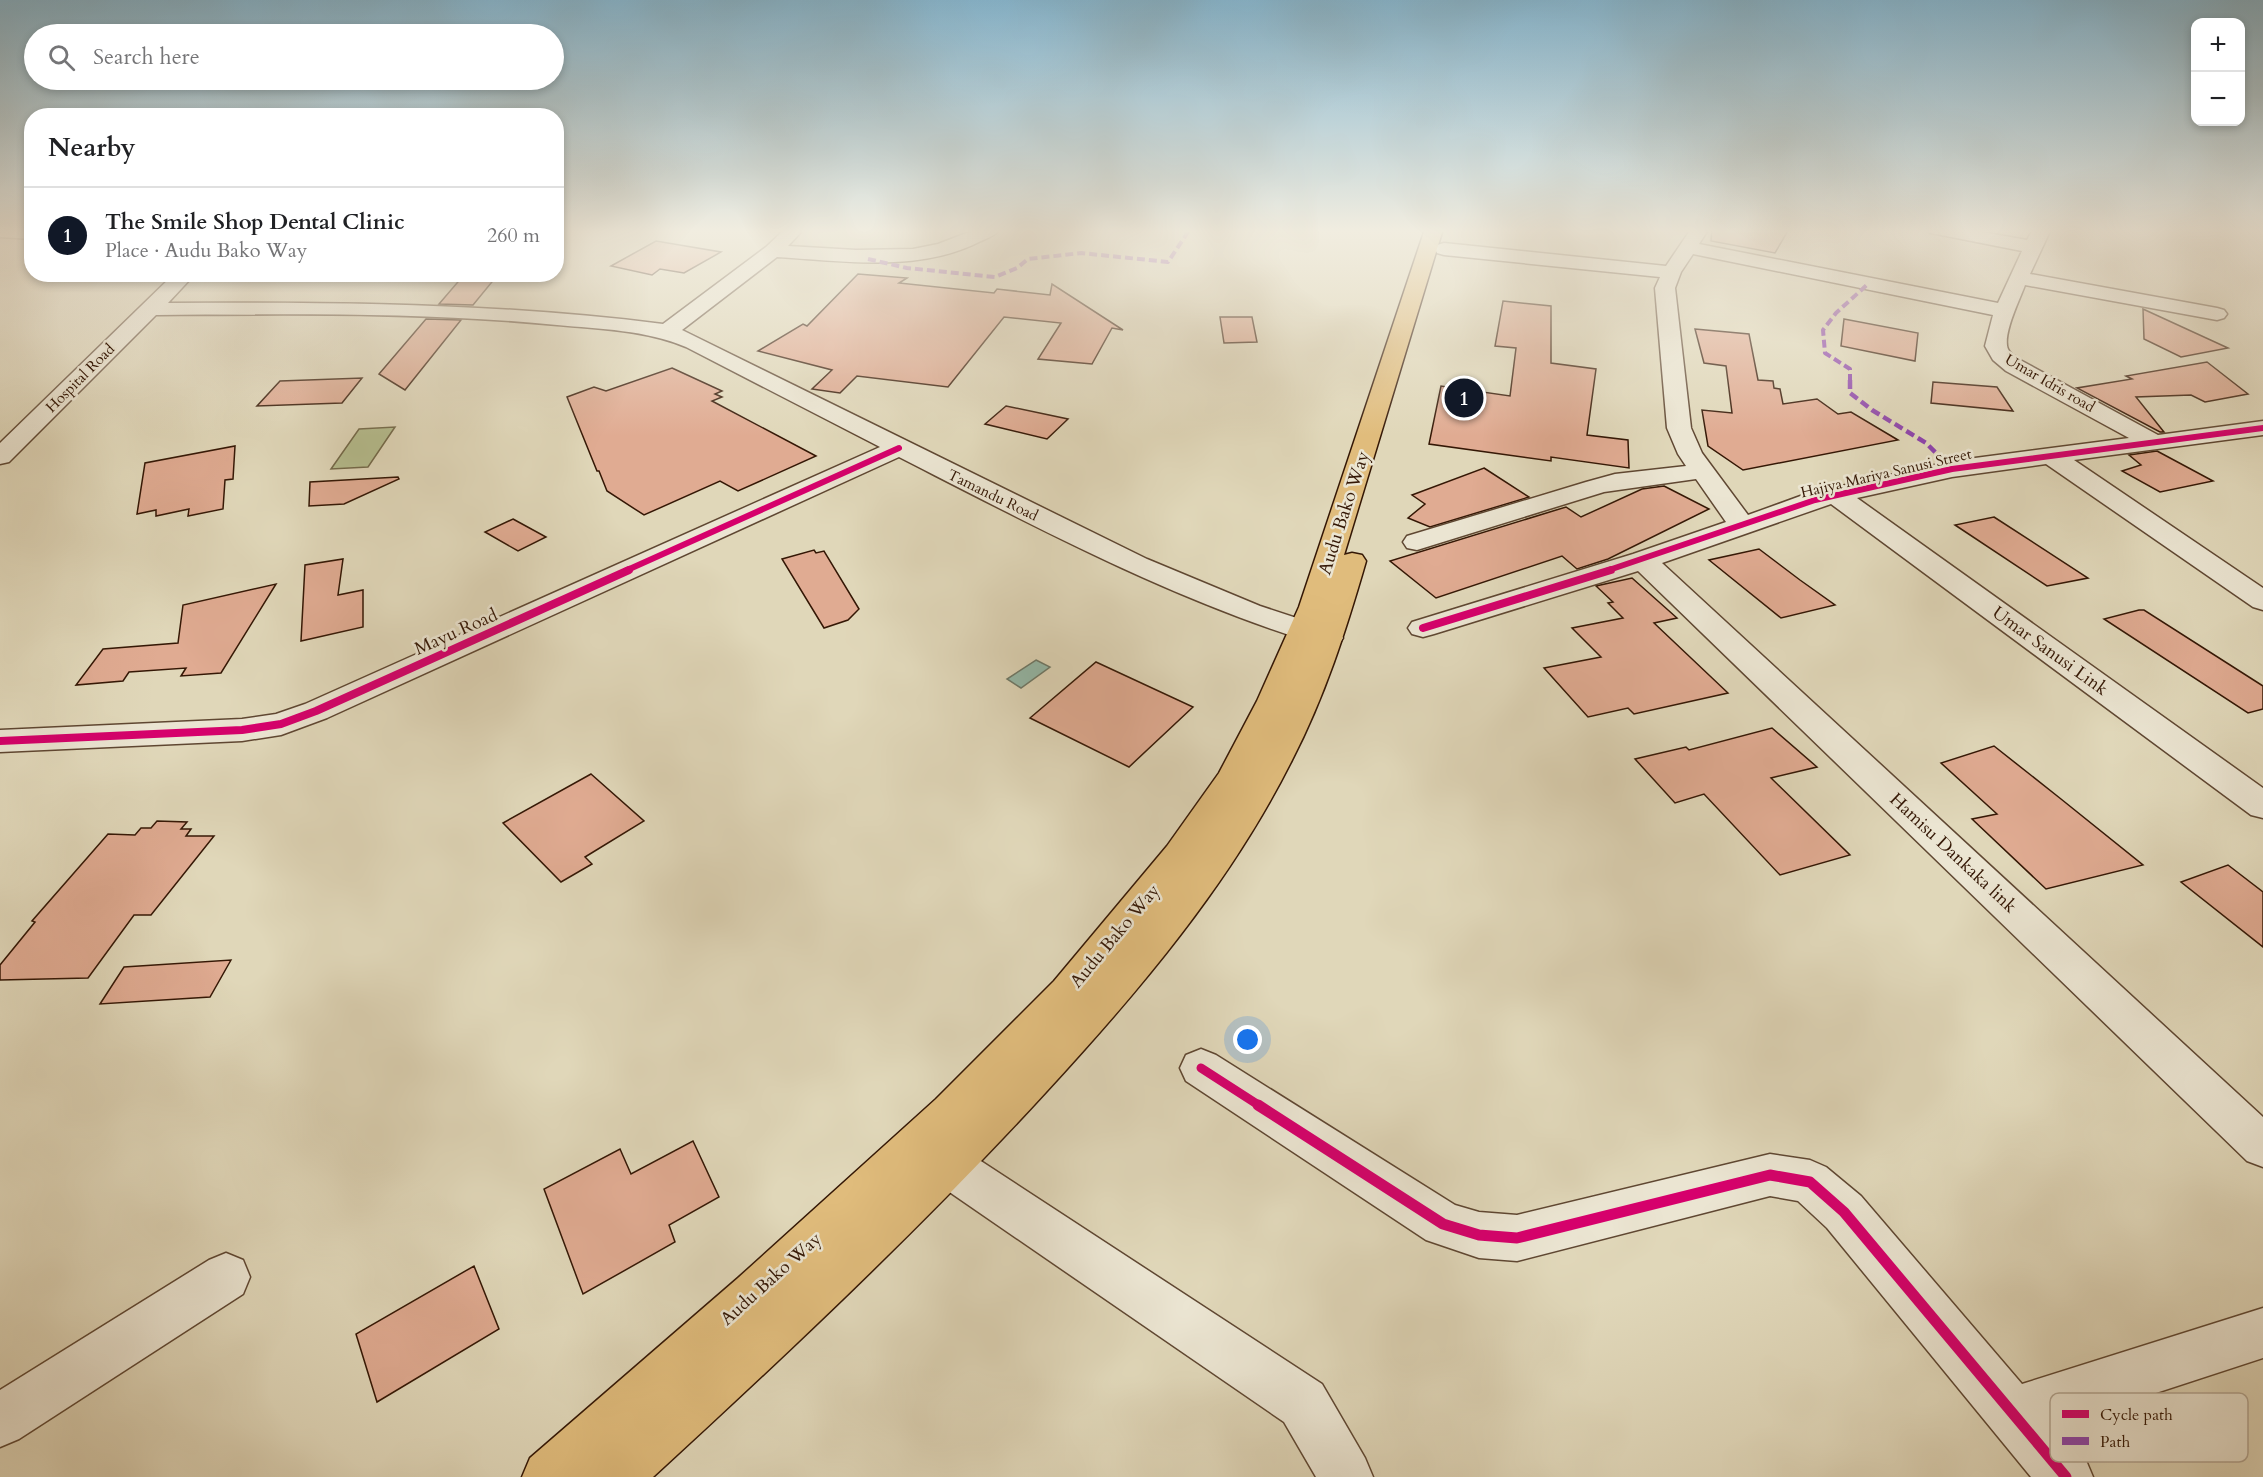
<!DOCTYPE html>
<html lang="en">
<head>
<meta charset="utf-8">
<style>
  body { margin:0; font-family:Cardo,serif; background:#f2f2f2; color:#202124 }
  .controls { position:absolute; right:18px; top:18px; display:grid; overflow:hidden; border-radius:12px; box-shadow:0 3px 9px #0003 }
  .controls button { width:54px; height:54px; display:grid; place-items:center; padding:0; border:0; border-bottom:2px solid #e0e0e0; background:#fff; color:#202124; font:30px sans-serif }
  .you { position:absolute; left:1248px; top:1040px; width:21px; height:21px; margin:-15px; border:4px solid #fff; border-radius:50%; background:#1a73e8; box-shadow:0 0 0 9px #1a73e833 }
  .badge { display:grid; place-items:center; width:39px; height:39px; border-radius:50%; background:#111827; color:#fff; font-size:20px; font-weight:700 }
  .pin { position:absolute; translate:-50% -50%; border:3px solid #fff; box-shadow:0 2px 6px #0006 }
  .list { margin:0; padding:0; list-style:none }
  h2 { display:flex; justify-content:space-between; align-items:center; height:78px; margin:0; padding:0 24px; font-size:26px }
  h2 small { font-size:20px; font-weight:400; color:#757577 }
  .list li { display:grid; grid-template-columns:39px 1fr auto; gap:18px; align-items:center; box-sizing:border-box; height:96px; padding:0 24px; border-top:2px solid #e0e0e0 }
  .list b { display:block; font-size:22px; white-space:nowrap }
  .list p { margin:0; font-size:20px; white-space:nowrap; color:#757577 }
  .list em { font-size:20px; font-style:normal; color:#757577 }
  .icon { flex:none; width:33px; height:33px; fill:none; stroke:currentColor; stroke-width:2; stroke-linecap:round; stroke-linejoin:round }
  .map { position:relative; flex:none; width:2263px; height:1477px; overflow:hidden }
  .search { position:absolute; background:#fff; box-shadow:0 3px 9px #0003; left:24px; top:24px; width:540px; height:66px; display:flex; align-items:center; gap:15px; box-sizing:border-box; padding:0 21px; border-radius:33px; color:#757577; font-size:22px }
  .panel { position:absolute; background:#fff; box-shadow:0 3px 9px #0003; left:24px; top:108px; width:540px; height:174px; border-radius:24px }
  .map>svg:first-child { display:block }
  .green { fill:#b5bd8e; stroke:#746a4a; stroke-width:1.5 }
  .water { fill:#94baaa; stroke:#6e7968; stroke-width:1.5 }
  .building { fill:#e0ab92; stroke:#341705; stroke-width:1.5 }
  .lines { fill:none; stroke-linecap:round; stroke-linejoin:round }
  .minor-casing { stroke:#5f4732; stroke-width:3 }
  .major-casing { stroke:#341705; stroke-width:3 }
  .minor { fill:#ebe5d2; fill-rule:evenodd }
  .major { fill:#e0bc7c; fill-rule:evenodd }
  .quiet-far1 { stroke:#8e44ad; stroke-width:4; stroke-dasharray:8 4; stroke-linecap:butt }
  .quiet { stroke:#8e44ad; stroke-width:4.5; stroke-dasharray:9 4.5; stroke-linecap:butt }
  .cycleway-far3-casing { stroke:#ebe5d2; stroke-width:9 }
  .cycleway-far2-casing { stroke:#ebe5d2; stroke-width:11 }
  .cycleway-far1-casing { stroke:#ebe5d2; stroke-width:13 }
  .cycleway-casing { stroke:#ebe5d2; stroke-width:15 }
  .cycleway-far3 { stroke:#d6006c; stroke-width:6 }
  .cycleway-far2 { stroke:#d6006c; stroke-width:8 }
  .cycleway-far1 { stroke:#d6006c; stroke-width:9 }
  .cycleway { stroke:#d6006c; stroke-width:11 }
  .labels { text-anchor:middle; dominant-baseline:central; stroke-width:5; stroke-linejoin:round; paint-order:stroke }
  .far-street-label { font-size:15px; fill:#341705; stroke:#ebe5d2 }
  .street-label { font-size:18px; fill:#341705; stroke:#ebe5d2 }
  .key { fill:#ebe5d2; stroke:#b4a794; stroke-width:1.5 }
  .key-label { font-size:16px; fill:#341705 }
</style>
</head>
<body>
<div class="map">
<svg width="2263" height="1477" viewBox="0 0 2263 1477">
  <rect width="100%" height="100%" fill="#e0d7b9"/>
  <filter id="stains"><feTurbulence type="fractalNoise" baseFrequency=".00333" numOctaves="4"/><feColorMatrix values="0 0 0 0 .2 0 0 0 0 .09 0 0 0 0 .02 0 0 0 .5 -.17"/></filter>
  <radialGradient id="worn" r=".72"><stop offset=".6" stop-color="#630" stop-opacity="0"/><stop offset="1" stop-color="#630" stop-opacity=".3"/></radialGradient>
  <path class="green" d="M395,427L368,467L331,469L359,429Z"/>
  <path class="water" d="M1036,660L1050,667L1021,688L1007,679Z"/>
  <g class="building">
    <path d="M1712,229H1789L1775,253L1711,241Z"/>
    <path d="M656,241L721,252L684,273L660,269L652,275L611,266Z"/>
    <path d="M858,274L907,278L899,283L994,293L997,289L1050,295L1052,284L1123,330L1112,328L1092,364L1038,359L1061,323L1004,317L948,387L857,376L840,393L812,389L832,370L758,351L803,324L807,326Z"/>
    <path d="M463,276L496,277L473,305L439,304Z"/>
    <path d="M1503,301L1551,306V363L1596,369L1587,435L1628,440L1629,468L1551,457V461L1429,444L1441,386L1510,396L1516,348L1495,346Z"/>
    <path d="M2143,309L2228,348L2181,357L2144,339Z"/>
    <path d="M1220,317H1252L1257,342L1224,343Z"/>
    <path d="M426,319L461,320L405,390L379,374Z"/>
    <path d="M1844,319L1918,333L1915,361L1841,346Z"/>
    <path d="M1695,329L1749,334L1758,380L1773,381L1774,388L1780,389L1783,404L1817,399L1838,414L1851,412L1898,440L1743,470L1708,446L1702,410L1732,413L1726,366L1704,363Z"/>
    <path d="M2207,362L2248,394L2205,402L2191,395L2136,397L2164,432H2160L2077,388L2132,379L2126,376Z"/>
    <path d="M672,368L722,391L715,394L722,397L712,401L816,456L738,491L720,481L644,515L607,491L599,471H597L567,397L594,387L606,391Z"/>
    <path d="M362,378L342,403L257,406L280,381Z"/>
    <path d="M1933,382L1997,387L2013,411L1931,403Z"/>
    <path d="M1006,406L1068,419L1047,439L985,424Z"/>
    <path d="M235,446L233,479L225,480L223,509L188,516L189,509L156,516V510L137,514L145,463Z"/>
    <path d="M2157,451L2213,481L2160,492L2122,471L2141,465L2129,455Z"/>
    <path d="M1484,468L1529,497L1430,527L1408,518L1425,504L1412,495Z"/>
    <path d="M398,477L399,479L344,504L309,506L310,482Z"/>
    <path d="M1664,486L1709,509L1608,559L1577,569L1562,556L1436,598L1390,561L1566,507L1581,517L1642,489Z"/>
    <path d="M1994,517L2088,578L2047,586L1955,525Z"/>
    <path d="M513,519L546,537L518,551L485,532Z"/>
    <path d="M1759,549L1800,580L1835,605L1781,618L1709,560Z"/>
    <path d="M814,550L816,553L824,551L859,609L848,620L824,628L782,559Z"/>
    <path d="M343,559L338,595L363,590V627L301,641L305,565Z"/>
    <path d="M1632,578L1677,618L1654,623L1728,693L1634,714L1628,708L1588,717L1544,668L1601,657L1572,628L1623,618L1608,603L1613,602L1596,586Z"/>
    <path d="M276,584L221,673L181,676L186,668L129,672L123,681L76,685L103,649L178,643L183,605Z"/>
    <path d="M2139,610H2144L2263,686V709L2248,713L2104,619Z"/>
    <path d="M1096,662L1193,707L1129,767L1030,718Z"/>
    <path d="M1772,728L1817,767L1771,778L1850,855L1780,875L1704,794L1675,803L1635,759L1686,747L1689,750Z"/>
    <path d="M1994,746L2061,799L2143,865L2046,889L1972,819L1997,814L1941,763Z"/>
    <path d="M591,774L644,821L585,857L592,864L561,882L503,823Z"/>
    <path d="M157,821L187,822L181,829H191L186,836H214L151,915H134L88,978L0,980V965L35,922L32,921L108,834L135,835L141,828H151Z"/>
    <path d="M2228,865L2263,892V947L2181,882Z"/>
    <path d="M231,960L210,997L100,1004L124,967Z"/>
    <path d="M693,1141L719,1197L669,1225L675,1242L583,1294L544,1189L620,1149L631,1174Z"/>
    <path d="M474,1266L499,1329L377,1402L356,1334Z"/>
  </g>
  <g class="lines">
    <defs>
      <g id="minor">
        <path d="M0,229H32V239L0,237Z"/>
        <path d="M785,229H804L788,246L856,250L913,249L938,244L977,229H1000C996,235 988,238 981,241C920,273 843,261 777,257L682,330L1147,559L1260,606L1339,632L1343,638L1339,644L1328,647L1317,644C1171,599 1036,527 899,457L327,718L281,735L242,741L0,752V730L242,719L276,714L305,704L880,447L686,347C646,330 600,329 557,325C424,312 289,314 156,315L9,462L0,464V443L174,274H195L168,303C334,302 498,303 663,324L766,247Z"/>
        <path d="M1691,229L1708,230L1699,244L1998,303L2022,251L1936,234L1930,233L1927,229H1965L2027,240L2033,229H2051L2030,274L2217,308L2224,310L2227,314L2224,318L2217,320L2025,285C2020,299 2002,335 2008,349C2010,354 2017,358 2022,361L2158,435L2263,421V435L2074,460L2263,588V610L2253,607L2046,464L1952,477L1857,498L2263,788V818L2251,815L1831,504L1662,563L2263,1117V1167L2247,1161L1638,571L1434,634L1423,637L1412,634L1408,628L1412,622L1633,554L1726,522L1696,479L1604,492L1417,550L1407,548L1403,542L1407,536L1586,482L1615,474L1686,466L1678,454L1667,428L1655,288L1660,277L1444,255L1437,253L1435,249L1437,245L1444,243L1666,266ZM1693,254L1993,315L1985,346L1993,360L2006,371L2129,438L1952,461L1806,494L1748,515L1702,453L1691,428L1675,288L1681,272Z"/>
        <path d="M1201,1049L1216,1055L1455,1205L1479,1212L1517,1215L1770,1154L1810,1160L1826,1167L1861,1196L2022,1384L2263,1308V1358L2058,1425L2085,1458L2093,1477H2031L1827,1228L1798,1201L1770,1196L1517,1261L1479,1258L1426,1240L1186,1081L1180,1068L1186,1055Z"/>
        <path d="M948,1144L964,1150L1322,1384L1365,1458L1373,1477H1316L1284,1422L932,1180L925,1165L932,1150Z"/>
        <path d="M226,1253L243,1260L250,1277L243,1294L19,1439L0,1447V1390L209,1260Z"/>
      </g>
      <path id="major" d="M1425,229H1443L1344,555L1352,553L1362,555L1366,561C1346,630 1325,696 1292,760C1230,884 1139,991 1046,1092C922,1227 788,1353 653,1477H522L530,1458L738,1278L936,1099L1054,981L1167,846L1219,773L1257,701L1299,607Z"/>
    </defs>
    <use href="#minor" class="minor-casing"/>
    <use href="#major" class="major-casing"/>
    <use href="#minor" class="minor"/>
    <use href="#major" class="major"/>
    <g class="quiet-far1">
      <path d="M868,259L907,268L995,277L1017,268L1028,259L1081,253L1168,262L1190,229"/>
      <path d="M1850,382V369L1825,353L1823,330L1836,313L1869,283"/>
    </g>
    <path class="quiet" d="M1850,380V393L1872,410L1926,443L1952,469"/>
    <defs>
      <g id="cycleway-far3">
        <path d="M625,571L899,448"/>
        <path d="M1606,571L1815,500L1952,469L2263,428"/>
      </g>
      <g id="cycleway-far2">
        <path d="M1423,628L1611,570"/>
        <path d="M0,741L242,730L281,724L316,711L629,570"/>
      </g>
      <path id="cycleway-far1" d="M1201,1068L1260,1106"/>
      <path id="cycleway" d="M1258,1105L1443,1224L1479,1235L1517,1238L1770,1175L1810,1182L1844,1212L2066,1477"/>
    </defs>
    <use href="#cycleway-far3" class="cycleway-far3-casing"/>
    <use href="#cycleway-far2" class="cycleway-far2-casing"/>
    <use href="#cycleway-far1" class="cycleway-far1-casing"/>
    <use href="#cycleway" class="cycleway-casing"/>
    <use href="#cycleway-far3" class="cycleway-far3"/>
    <use href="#cycleway-far2" class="cycleway-far2"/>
    <use href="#cycleway-far1" class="cycleway-far1"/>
    <use href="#cycleway" class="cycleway"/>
  </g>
  <linearGradient id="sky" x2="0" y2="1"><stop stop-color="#86b6cf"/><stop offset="0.53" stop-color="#f1ede0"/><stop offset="1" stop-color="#f1ede0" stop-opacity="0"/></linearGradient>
  <rect width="2263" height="436" fill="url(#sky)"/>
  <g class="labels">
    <g class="far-street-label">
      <text transform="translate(80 378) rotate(-45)">Hospital Road</text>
      <text transform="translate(2050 383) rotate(30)">Umar Idris road</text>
      <text transform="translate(1886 473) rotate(-13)">Hajiya Mariya Sanusi Street</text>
      <text transform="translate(993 495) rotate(26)">Tamandu Road</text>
    </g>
    <g class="street-label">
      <text transform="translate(1344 513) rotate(-72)">Audu Bako Way</text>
      <text transform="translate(456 632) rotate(-24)">Mayu Road</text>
      <text transform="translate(2050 651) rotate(36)">Umar Sanusi Link</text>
      <text transform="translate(1953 853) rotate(43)">Hamisu Dankaka link</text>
      <text transform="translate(1115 936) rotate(-50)">Audu Bako Way</text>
      <text transform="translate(771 1279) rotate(-42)">Audu Bako Way</text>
    </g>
  </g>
  <rect x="2050" y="1393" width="198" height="69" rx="9" class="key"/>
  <rect x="2062" y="1410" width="27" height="8" fill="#d6006c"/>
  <rect x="2062" y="1437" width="27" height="8" fill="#8e44ad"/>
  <g class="key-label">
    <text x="2100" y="1420">Cycle path</text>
    <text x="2100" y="1447">Path</text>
  </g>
  <rect width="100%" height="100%" filter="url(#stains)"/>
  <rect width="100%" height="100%" fill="url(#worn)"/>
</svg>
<div class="controls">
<button>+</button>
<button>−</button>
</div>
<div class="you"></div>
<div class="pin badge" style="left:1464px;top:398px">1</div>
<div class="search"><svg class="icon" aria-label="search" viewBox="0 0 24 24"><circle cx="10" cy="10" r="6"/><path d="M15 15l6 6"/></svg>Search here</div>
<section class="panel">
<h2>Nearby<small></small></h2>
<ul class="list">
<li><span class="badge">1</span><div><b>The Smile Shop Dental Clinic</b><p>Place · Audu Bako Way</p></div><em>260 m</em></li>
</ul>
</section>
</div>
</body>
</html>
